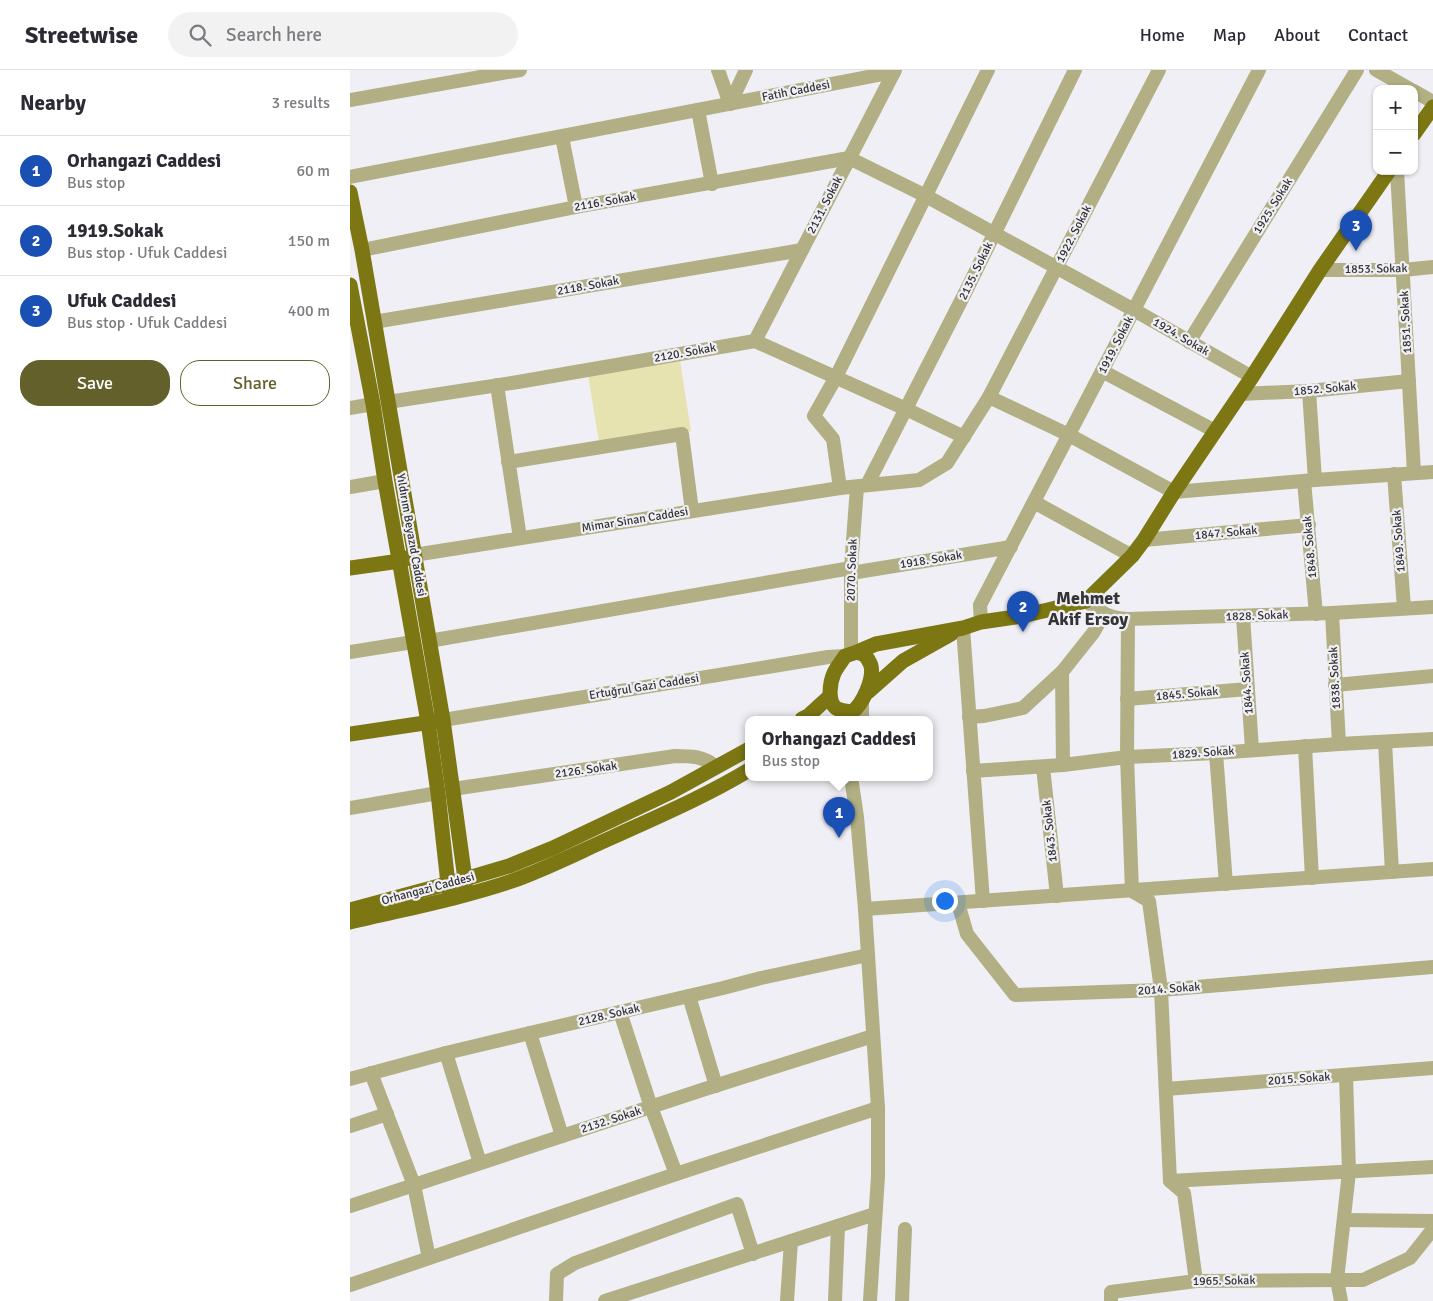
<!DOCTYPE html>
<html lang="en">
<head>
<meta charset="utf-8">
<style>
  body { margin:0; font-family:Signika,sans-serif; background:#f2f2f3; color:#2b2b33 }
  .controls { position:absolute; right:15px; top:15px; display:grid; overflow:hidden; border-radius:10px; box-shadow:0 1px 4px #0004 }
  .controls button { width:45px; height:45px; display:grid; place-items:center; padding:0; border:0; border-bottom:1px solid #e1e1e2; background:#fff; color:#2b2b33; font:25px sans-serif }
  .you { position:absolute; left:594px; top:830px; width:18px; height:18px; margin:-12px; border:4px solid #fff; border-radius:50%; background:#1a73e8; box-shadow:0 0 0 8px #1a73e833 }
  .badge { display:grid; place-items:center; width:32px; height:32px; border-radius:50%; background:#63602c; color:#fff; font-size:16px; font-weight:700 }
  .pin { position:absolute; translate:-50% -41px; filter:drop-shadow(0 1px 2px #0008) }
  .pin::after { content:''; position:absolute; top:26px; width:18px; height:15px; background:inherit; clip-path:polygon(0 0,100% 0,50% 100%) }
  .popup { position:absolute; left:395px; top:646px; width:188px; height:65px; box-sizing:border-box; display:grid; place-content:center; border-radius:10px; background:#fff; filter:drop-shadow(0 1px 4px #0005); font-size:16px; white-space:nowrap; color:#7c7c81 }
  .popup b { font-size:19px; color:#2b2b33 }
  .popup::after { content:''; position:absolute; left:50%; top:100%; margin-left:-10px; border:10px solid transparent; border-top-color:#fff }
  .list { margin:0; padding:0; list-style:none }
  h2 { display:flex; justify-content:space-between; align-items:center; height:65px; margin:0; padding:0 20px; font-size:21px }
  h2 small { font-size:16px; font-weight:400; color:#7c7c81 }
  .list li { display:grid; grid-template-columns:32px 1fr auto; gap:15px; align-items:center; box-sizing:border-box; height:70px; padding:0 20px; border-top:1px solid #e1e1e2 }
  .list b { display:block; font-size:19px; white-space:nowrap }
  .list p { margin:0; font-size:16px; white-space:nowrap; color:#7c7c81 }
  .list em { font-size:16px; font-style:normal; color:#7c7c81 }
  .actions { display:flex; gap:10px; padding:15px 20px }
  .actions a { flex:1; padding:11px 0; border:1px solid #63602c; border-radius:20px; text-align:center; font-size:18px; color:#63602c }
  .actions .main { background:#63602c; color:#fff }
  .icon { flex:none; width:28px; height:28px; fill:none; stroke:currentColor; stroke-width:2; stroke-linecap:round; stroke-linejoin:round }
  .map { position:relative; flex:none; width:1083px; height:1231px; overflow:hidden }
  header { display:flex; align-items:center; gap:30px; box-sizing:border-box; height:70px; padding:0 25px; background:#fff; border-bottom:1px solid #e1e1e2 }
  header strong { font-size:24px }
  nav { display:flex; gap:28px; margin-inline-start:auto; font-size:18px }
  .search { width:350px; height:45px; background:#f2f2f3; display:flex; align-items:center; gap:12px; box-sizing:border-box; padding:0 18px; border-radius:28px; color:#7c7c81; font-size:19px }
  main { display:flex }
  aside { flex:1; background:#fff }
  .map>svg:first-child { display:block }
  .green { fill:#e6e3b1 }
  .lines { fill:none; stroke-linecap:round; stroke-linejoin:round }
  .minor { stroke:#b1af83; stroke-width:14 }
  .major { stroke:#7d7713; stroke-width:15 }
  .labels { text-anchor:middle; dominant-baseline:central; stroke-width:4.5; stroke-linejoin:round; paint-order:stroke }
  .street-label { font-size:12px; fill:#343436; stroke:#efeff5 }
  .district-label { font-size:18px; font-weight:bold; fill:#343436; stroke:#efeff5 }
</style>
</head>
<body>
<header>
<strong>Streetwise</strong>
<div class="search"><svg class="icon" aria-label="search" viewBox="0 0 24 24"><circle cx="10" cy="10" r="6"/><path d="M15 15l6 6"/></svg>Search here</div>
<nav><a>Home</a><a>Map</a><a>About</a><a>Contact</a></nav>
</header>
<main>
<aside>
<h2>Nearby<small>3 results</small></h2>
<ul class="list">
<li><span class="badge" style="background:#1a4fb4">1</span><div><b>Orhangazi Caddesi</b><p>Bus stop</p></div><em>60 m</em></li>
<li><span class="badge" style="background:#1a4fb4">2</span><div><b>1919.Sokak</b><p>Bus stop · Ufuk Caddesi</p></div><em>150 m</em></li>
<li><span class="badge" style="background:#1a4fb4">3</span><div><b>Ufuk Caddesi</b><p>Bus stop · Ufuk Caddesi</p></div><em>400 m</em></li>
</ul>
<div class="actions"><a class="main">Save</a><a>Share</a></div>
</aside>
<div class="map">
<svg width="1083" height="1231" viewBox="0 0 1083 1231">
  <rect width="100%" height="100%" fill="#efeff5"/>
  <path class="green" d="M330,291L341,361L249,372L238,305Z"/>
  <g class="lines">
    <g class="minor">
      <path d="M368,0L380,34"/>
      <path d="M1026,0L1060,19"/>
      <path d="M1064,21L1083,32"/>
      <path d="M0,30L170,0"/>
      <path d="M380,34L396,0"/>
      <path d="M348,40L362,114"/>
      <path d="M212,67L226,137"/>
      <path d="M1047,101L1064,402"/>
      <path d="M0,107L544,2"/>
      <path d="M12,180L226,137L499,88L576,126L784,240L902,307"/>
      <path d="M970,200H1053L1083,197"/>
      <path d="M24,252L452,180"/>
      <path d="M405,271L545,0"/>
      <path d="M839,272L1007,0"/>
      <path d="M752,301L865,361"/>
      <path d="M147,315L170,468"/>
      <path d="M959,321L965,410"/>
      <path d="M890,324L959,321L1059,311"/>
      <path d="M639,327L809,0"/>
      <path d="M38,332L168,312L405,271L556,339L614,367"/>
      <path d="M0,338L23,334"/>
      <path d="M158,392L332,364L342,441"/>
      <path d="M1044,404L1054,538"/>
      <path d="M954,411L966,544"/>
      <path d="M517,415L615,223L725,0"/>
      <path d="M0,417L35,411"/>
      <path d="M490,418L483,369L464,346L486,307L638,0"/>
      <path d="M684,432L782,486"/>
      <path d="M794,470L959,455"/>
      <path d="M64,485L490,418L569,410L597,393L639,327L719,365L824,422L965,410L1083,402"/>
      <path d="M501,503L661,477"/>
      <path d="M736,531C752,543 758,548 778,549L982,543L1083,537"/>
      <path d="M982,543L989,674"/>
      <path d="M893,546L902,679"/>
      <path d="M778,549L777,687L782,821L799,831L811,920L820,1111L834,1123L846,1211"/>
      <path d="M631,552L630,535L909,0"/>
      <path d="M613,558L633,831"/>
      <path d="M79,571L501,498"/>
      <path d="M0,582L63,572"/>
      <path d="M501,584V498L507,417"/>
      <path d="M712,602L713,695"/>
      <path d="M985,615L1083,606"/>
      <path d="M777,629L898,619"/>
      <path d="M619,647L634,646L673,638L712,602L743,563L754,544"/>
      <path d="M512,649V630"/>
      <path d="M93,650L478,587L495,586"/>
      <path d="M1035,672L1042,802"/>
      <path d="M955,676L962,808"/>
      <path d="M866,683L876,814"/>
      <path d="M693,697L707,826"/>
      <path d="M623,701L713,695L777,687L866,683L989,674L1083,669"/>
      <path d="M501,707L507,747L515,839L528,1038V1106L520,1231"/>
      <path d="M103,719L325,686C341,686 354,686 366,697"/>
      <path d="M0,738L88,723"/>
      <path d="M608,833L617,864L665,925L811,920L1083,897"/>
      <path d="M515,839L1083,799"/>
      <path d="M339,926L366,1016"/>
      <path d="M270,942L301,1037L326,1104"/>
      <path d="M180,963L212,1066"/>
      <path d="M96,983L130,1093"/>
      <path d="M21,1003L64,1115L79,1188"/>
      <path d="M0,1009L96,983L180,963L373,918L411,908L518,885"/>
      <path d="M816,1019L1083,998"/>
      <path d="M0,1056L37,1044"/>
      <path d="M820,1111L1083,1097"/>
      <path d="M0,1136L355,1019L523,966"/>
      <path d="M994,1150L1083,1151"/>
      <path d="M0,1215L326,1104L528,1038"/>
      <path d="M206,1231L207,1204L225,1193L387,1134L403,1184"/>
      <path d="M255,1231L525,1144"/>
      <path d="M437,1231L441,1171"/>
      <path d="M485,1231L488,1156"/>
      <path d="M552,1231L555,1159"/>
      <path d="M761,1231V1222L846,1211L987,1210L999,1102L996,1005"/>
      <path d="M991,1231L987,1210H1013L1060,1188L1083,1159"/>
    </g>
    <g class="major">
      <path d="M1064,64L1083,37"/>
      <path d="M0,122L12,180L93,650L115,809V824"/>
      <path d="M0,215L23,334L35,411L78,652L88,723L98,814L101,828"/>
      <path d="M0,498L50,491L60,487"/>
      <path d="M507,582L515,585C517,588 520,592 521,596C524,609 513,634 502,642C496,641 490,641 486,638C477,631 480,612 484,603C487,597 492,591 495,586L507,582L526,574L613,558L631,552L672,546L736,531L782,486L794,470L824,422L902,307L970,200L1039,101"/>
      <path d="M518,622L553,591L601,564"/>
      <path d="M452,649L458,646L480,626"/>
      <path d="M0,664L88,651"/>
      <path d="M0,840L115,809L159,796L203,778L321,722L399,679"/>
      <path d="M0,852C54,839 109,829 162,811C196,799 229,782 263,767C309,746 356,726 399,700"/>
    </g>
  </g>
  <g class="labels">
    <g class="street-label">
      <text transform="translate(446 21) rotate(-11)">Fatih Caddesi</text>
      <text transform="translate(255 132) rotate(-10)">2116. Sokak</text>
      <text transform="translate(475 135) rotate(-63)">2131. Sokak</text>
      <text transform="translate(923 136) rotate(-58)">1925. Sokak</text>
      <text transform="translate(724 164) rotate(-63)">1922. Sokak</text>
      <text transform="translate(1026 199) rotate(-1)">1853. Sokak</text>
      <text transform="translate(626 201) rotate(-64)">2135. Sokak</text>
      <text transform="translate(238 216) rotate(-10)">2118. Sokak</text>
      <text transform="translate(1056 252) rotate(-93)">1851. Sokak</text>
      <text transform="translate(831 267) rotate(30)">1924. Sokak</text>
      <text transform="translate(766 275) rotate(-63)">1919. Sokak</text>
      <text transform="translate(335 283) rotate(-10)">2120. Sokak</text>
      <text transform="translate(975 319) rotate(-5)">1852. Sokak</text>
      <text transform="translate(285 450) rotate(-9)">Mimar Sinan Caddesi</text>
      <text transform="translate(876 463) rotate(-5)">1847. Sokak</text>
      <text transform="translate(61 465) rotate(80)">Yıldırım Beyazıd Caddesi</text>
      <text transform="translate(1049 471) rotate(-94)">1849. Sokak</text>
      <text transform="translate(960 477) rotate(-95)">1848. Sokak</text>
      <text transform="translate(581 490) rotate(-9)">1918. Sokak</text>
      <text transform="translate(502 500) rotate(-88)">2070. Sokak</text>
      <text transform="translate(907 546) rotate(-2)">1828. Sokak</text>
      <text transform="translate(985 608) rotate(-93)">1838. Sokak</text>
      <text transform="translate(897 613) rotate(-94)">1844. Sokak</text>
      <text transform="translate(294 617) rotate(-9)">Ertuğrul Gazi Caddesi</text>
      <text transform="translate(837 624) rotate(-5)">1845. Sokak</text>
      <text transform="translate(853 683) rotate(-4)">1829. Sokak</text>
      <text transform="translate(236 700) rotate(-8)">2126. Sokak</text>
      <text transform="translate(700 761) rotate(-96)">1843. Sokak</text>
      <text transform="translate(78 819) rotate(-15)">Orhangazi Caddesi</text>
      <text transform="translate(819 919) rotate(-4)">2014. Sokak</text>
      <text transform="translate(259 945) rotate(-13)">2128. Sokak</text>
      <text transform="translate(949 1009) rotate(-4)">2015. Sokak</text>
      <text transform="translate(261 1050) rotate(-18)">2132. Sokak</text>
      <text transform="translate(874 1211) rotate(-1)">1965. Sokak</text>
    </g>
    <g class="district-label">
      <text x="738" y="528">Mehmet<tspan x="738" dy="21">Akif Ersoy</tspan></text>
    </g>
  </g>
</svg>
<div class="controls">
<button>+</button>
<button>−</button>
</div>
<div class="you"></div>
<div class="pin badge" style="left:489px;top:768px;background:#1a4fb4">1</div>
<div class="popup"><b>Orhangazi Caddesi</b>Bus stop</div>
<div class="pin badge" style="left:673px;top:562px;background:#1a4fb4">2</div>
<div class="pin badge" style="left:1006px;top:181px;background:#1a4fb4">3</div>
</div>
</main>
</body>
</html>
